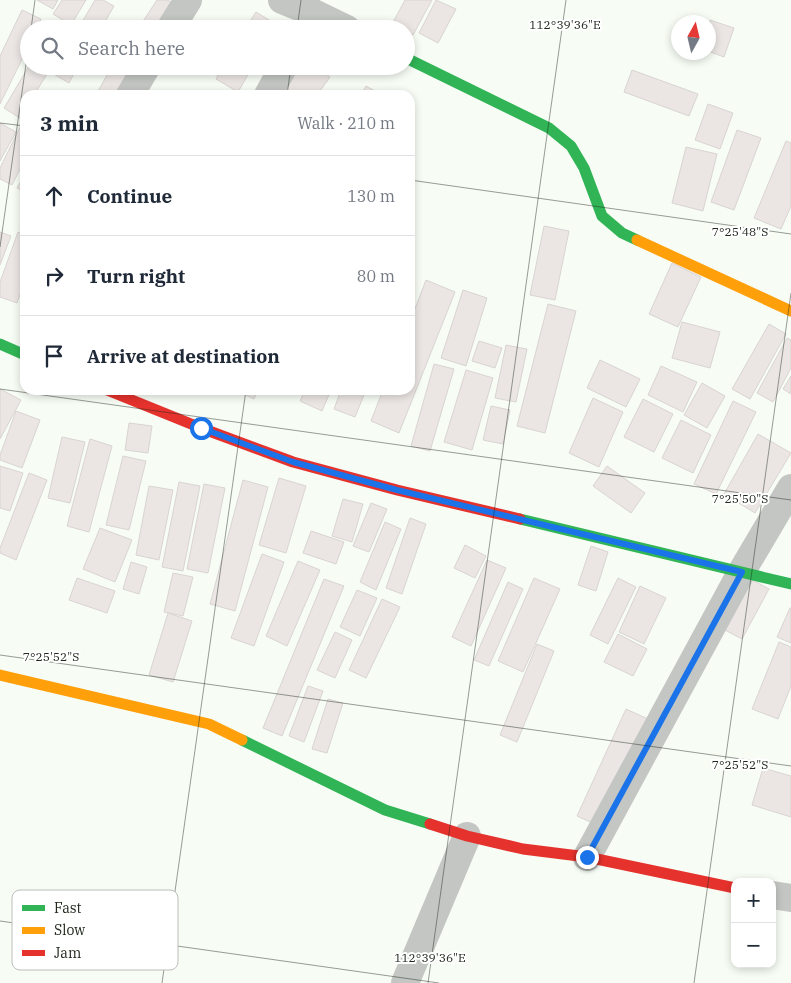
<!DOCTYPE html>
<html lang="en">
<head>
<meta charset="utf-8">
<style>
  body { margin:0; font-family:"IBM Plex Serif",serif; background:#f2f2f3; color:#1f2937 }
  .controls { position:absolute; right:15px; bottom:15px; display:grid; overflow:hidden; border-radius:10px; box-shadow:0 2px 8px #0003 }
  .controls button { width:45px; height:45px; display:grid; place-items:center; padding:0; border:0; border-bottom:1px solid #e0e1e3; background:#fff; color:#1f2937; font:25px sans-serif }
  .compass { position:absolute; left:671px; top:15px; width:45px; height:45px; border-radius:50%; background:#fff; box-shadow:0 2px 8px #0003; rotate:8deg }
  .stop { position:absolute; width:15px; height:15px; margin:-11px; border:4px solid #1a73e8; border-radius:50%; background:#fff }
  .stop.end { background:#1a73e8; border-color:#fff; box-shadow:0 1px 5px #0008 }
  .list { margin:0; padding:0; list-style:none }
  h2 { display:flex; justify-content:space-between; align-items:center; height:65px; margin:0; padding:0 20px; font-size:21px }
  h2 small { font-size:16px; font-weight:400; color:#747a83 }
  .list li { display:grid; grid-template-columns:32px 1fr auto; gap:15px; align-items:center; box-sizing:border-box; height:80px; padding:0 20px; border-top:1px solid #e0e1e3 }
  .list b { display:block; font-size:19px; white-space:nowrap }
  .list em { font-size:16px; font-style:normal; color:#747a83 }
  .icon { flex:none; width:28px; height:28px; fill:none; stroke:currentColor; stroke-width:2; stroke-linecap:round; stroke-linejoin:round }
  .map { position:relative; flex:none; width:791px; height:983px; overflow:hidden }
  .search { position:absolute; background:#fff; box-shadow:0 2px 8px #0003; left:20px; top:20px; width:395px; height:55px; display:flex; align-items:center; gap:12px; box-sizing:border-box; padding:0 18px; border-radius:28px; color:#747a83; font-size:19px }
  .panel { position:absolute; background:#fff; box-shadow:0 2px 8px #0003; left:20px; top:90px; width:395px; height:305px; border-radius:15px }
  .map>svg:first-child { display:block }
  .building { fill:#ebe6e4; stroke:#d9d4d2 }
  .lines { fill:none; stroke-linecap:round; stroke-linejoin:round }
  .street { stroke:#c3c6c2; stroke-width:28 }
  .fast { stroke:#30b455; stroke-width:11 }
  .slow { stroke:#ff9f0a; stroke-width:11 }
  .jam { stroke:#e5322d; stroke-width:11 }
  .route { stroke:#1a73e8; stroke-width:6 }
  .ticks { fill:none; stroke:#20281c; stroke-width:1; stroke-opacity:0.45 }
  .key { fill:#fff; stroke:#bcbebb; stroke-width:1 }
  .key-label { font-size:14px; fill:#20281c }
  .ticks-label { font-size:12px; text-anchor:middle; fill:#20281c; stroke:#fff; stroke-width:4; stroke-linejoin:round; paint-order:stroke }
</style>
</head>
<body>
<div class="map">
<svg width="791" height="983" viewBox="0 0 791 983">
  <rect width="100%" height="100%" fill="#f7fcf5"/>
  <g class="building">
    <path d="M37,0H58L53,9Z"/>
    <path d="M62,0H86L71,25L53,14Z"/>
    <path d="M95,0H103L114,6L101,29H78Z"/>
    <path d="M157,0H168L181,8L167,29H138Z"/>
    <path d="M405,0H432L413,35L406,31V29H402L392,24Z"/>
    <path d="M436,0L456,9L438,43L419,33Z"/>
    <path d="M22,10L41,19L37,29H29V45L0,104V56Z"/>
    <path d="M256,12L277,25L275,29H245Z"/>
    <path d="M710,20L734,28L724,57L708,51Z"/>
    <path d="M29,66H52L34,95H25V109L20,118L4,108Z"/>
    <path d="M56,66H78L69,83L52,73Z"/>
    <path d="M112,66H141L126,95H96Z"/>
    <path d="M223,66H253L238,92L216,79Z"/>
    <path d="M297,66H315L330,77L317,95H275Z"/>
    <path d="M632,70L698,94L689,116L624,92Z"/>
    <path d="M366,86L382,95H361Z"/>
    <path d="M708,104L733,113L720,149L695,140Z"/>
    <path d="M25,117V159L12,185L0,179V168Z"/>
    <path d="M0,123L16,132L0,161Z"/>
    <path d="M737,130L761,138L734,210L711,202Z"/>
    <path d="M786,141L791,143V206L781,229L754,218Z"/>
    <path d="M686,147L717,154L703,211L672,203Z"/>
    <path d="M25,174V192L17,188Z"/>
    <path d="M544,226L569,231L555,300L530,295Z"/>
    <path d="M0,232L11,236L0,265Z"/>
    <path d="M18,232L25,235V280L17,303L0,297V282Z"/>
    <path d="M672,263L701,277L678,327L649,314Z"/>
    <path d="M426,280L455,292L399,433L371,421L383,390H410V322Z"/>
    <path d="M463,290L487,298L466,366L441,358Z"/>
    <path d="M548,304L576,311L545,433L517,426Z"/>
    <path d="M682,322L720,332L710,368L672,358Z"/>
    <path d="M769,324L786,334L750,399L732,389Z"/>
    <path d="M787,338L791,340V368L773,402L757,393Z"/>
    <path d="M479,341L502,348L495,368L472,361Z"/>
    <path d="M506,345L527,349L516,402L495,398Z"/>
    <path d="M600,360L640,379L626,407L587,388Z"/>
    <path d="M434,364L454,369L430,451L411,446Z"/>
    <path d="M661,366L697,382L683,412L648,395Z"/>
    <path d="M466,370L493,378L472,450L444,442Z"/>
    <path d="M791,376V394L783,389Z"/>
    <path d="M702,383L725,396L707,428L684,415Z"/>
    <path d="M0,389L21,400L0,439Z"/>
    <path d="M235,390H258L254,399Z"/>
    <path d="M305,390H331L322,411L300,401Z"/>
    <path d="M341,390H366L355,417L334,409Z"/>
    <path d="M593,398L623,412L599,467L569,453Z"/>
    <path d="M643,399L673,414L654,452L624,437Z"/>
    <path d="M733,401L756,412L716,494L694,484Z"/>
    <path d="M491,406L510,410L503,444L483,440Z"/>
    <path d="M16,411L40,420L22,468L0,460V455Z"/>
    <path d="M681,420L711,435L693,473L662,458Z"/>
    <path d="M129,423L152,426L148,453L125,450Z"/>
    <path d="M758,434L791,453L755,513L724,494Z"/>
    <path d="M62,437L85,442L70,503L48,498Z"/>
    <path d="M90,439L112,446L89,532L67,526Z"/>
    <path d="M123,456L146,461L129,530L106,525Z"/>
    <path d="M0,466L23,473L10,511L0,508Z"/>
    <path d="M607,466L645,493L631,513L593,486Z"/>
    <path d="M29,473L47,480L16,560L0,553V548Z"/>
    <path d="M279,478L306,486L286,553L259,545Z"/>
    <path d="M243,480L268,487L235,611L210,604Z"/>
    <path d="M179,482L200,486L183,571L162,567Z"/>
    <path d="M204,484L225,488L208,573L187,569Z"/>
    <path d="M149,486L173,490L159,560L136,555Z"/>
    <path d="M343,499L363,504L352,542L332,536Z"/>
    <path d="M371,503L387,509L369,552L353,546Z"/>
    <path d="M410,518L426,524L402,594L386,588Z"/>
    <path d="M385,522L401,529L376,590L360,582Z"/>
    <path d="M100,528L132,540L115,582L83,569Z"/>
    <path d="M311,531L344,542L336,564L303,553Z"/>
    <path d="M465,545L486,556L475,578L454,568Z"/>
    <path d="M591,546L608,552L596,591L578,585Z"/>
    <path d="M262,554L284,562L254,646L231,638Z"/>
    <path d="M487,560L506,568L471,646L452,637Z"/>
    <path d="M298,561L320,570L287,646L266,636Z"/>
    <path d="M131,562L147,567L139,594L123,589Z"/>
    <path d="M173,573L193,577L183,616L164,612Z"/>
    <path d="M77,578L115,591L107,613L69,600Z"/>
    <path d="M534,578L560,589L523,672L498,661Z"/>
    <path d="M618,578L636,587L608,644L590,635Z"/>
    <path d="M749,578L769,589L742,639L721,628Z"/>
    <path d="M324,579L344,586L282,736L263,728Z"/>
    <path d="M508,582L523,589L489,666L474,660Z"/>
    <path d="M640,586L666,598L644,644L619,632Z"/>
    <path d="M357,590L377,598L360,636L340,627Z"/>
    <path d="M382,599L400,607L366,678L349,670Z"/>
    <path d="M790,608H791V643L777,637Z"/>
    <path d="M168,613L192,621L173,682L149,675Z"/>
    <path d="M335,632L352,640L335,678L317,670Z"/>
    <path d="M618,634L647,649L633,676L604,662Z"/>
    <path d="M779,642L791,647V686L778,719L752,709Z"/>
    <path d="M537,644L554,651L517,742L500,735Z"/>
    <path d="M308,686L323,691L304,742L289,736Z"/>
    <path d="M328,699L343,703L327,753L312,749Z"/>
    <path d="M626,709L648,719L599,826L577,816Z"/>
    <path d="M763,768L791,776V817L752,805Z"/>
  </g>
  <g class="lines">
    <g class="street">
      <path d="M282,0L314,13L347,29"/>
      <path d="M170,29L188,0"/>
      <path d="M130,95L147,66"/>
      <path d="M268,95L284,66"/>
      <path d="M587,857L742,571L791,488"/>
      <path d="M772,895L791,898"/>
      <path d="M405,983L467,836"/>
    </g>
    <g class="fast">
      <path d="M406,58L549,128L571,146L584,168L602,216L622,233L637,240"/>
      <path d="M0,344L25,355"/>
      <path d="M520,519L791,584"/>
      <path d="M242,740L385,810L430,824"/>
    </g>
    <g class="slow">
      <path d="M637,240L791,311"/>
      <path d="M0,675L209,724L242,740"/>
    </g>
    <g class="jam">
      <path d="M107,390L201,428L293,462L397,490L520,519"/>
      <path d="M430,824L467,836L523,849L587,857L735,888"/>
    </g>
  </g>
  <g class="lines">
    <path class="route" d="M201,428L293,462L397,490L742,572L587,857"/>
  </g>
  <path class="ticks" d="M31,29L35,0M297,29L301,0M287,95L291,66M0,123L25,126M410,180L791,234M0,247L29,43M0,389L791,500M0,655L791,766M0,921L439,983M162,983L246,390M428,983L566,0M694,983L791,293"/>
  <rect x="12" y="890" width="166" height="80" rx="8" class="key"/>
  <rect x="22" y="905" width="23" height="6" fill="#30b455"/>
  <rect x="22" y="927" width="23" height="7" fill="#ff9f0a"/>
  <rect x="22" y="950" width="23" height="6" fill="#e5322d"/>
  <g class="key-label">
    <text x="54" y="913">Fast</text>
    <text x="54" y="935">Slow</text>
    <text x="54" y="958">Jam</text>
  </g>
  <g class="ticks-label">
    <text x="565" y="29">112°39'36"E</text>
    <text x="740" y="236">7°25'48"S</text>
    <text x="740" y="503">7°25'50"S</text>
    <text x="51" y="661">7°25'52"S</text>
    <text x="740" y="769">7°25'52"S</text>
    <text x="430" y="962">112°39'36"E</text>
  </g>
</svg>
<div class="controls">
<button>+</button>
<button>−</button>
</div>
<svg class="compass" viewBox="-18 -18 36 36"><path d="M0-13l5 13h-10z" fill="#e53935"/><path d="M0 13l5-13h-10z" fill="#747a83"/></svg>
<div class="stop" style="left:201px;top:428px"></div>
<div class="stop end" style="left:587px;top:857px"></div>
<div class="search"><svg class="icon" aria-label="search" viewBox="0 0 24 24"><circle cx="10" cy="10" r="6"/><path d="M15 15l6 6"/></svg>Search here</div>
<section class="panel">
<h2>3 min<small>Walk · 210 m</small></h2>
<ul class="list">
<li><svg class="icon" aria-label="ahead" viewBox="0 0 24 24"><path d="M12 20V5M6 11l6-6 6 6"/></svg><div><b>Continue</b></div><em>130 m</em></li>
<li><svg class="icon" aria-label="right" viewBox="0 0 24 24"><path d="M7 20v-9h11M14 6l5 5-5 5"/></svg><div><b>Turn right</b></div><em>80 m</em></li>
<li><svg class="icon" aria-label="arrive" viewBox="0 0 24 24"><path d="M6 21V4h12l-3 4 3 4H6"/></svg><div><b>Arrive at destination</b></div></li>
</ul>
</section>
</div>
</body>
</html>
